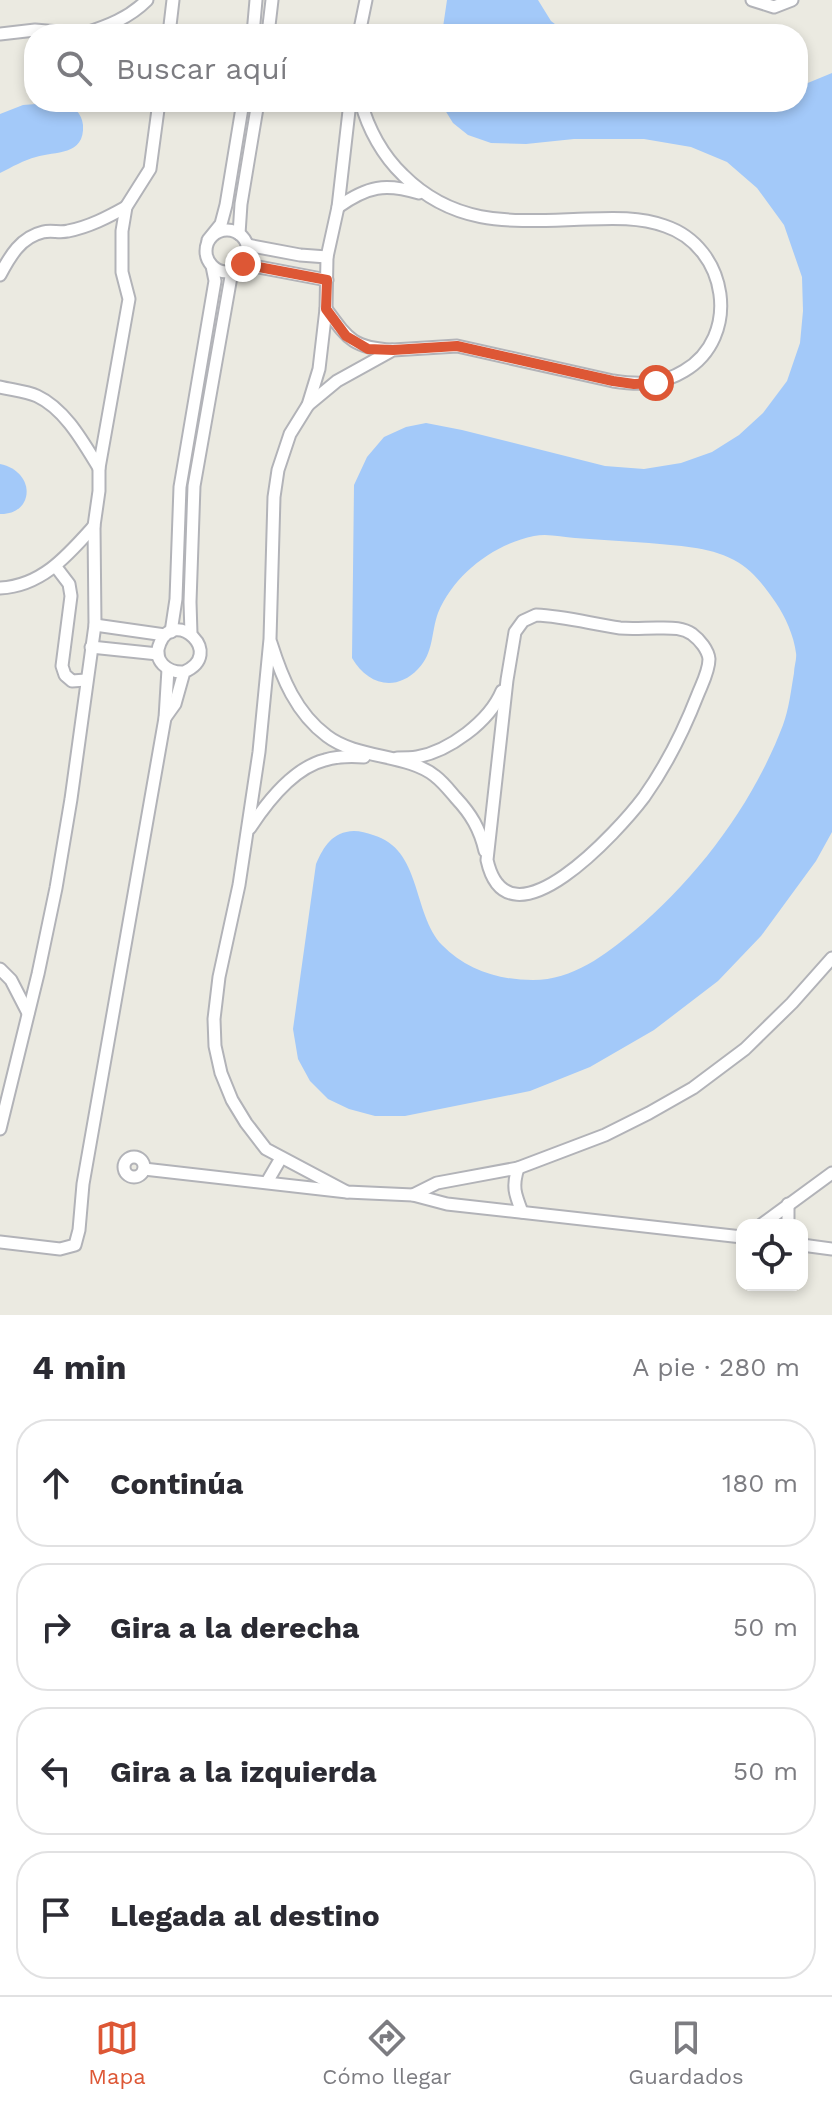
<!DOCTYPE html>
<html lang="es">
<head>
<meta charset="utf-8">
<style>
  body { margin:0; font-family:"Work Sans",sans-serif; background:#f7f7f7; color:#2b2b33 }
  .controls { position:absolute; right:24px; bottom:24px; display:grid; overflow:hidden; border-radius:16px; box-shadow:0 4px 12px #0003 }
  .controls button { width:72px; height:72px; display:grid; place-items:center; padding:0; border:0; border-bottom:2px solid #e1e1e2; background:#fff; color:#2b2b33; font:40px sans-serif }
  .stop { position:absolute; width:24px; height:24px; margin:-18px; border:6px solid #dd5735; border-radius:50%; background:#fff }
  .stop.end { background:#dd5735; border-color:#fff; box-shadow:0 2px 8px #0008 }
  .list { margin:0; padding:0; list-style:none }
  h2 { display:flex; justify-content:space-between; align-items:center; height:104px; margin:0; padding:0 32px; font-size:34px }
  h2 small { font-size:26px; font-weight:400; color:#7c7c81 }
  .list li { display:grid; grid-template-columns:52px 1fr auto; gap:24px; align-items:center; box-sizing:border-box; height:128px; margin:0 16px 16px; padding:0 16px; border:2px solid #e1e1e2; border-radius:32px }
  .list b { display:block; font-size:30px; white-space:nowrap }
  .list em { font-size:26px; font-style:normal; color:#7c7c81 }
  .icon { flex:none; width:44px; height:44px; fill:none; stroke:currentColor; stroke-width:2; stroke-linecap:round; stroke-linejoin:round }
  .map { position:relative; flex:none; width:832px; height:1315px; overflow:hidden }
  .search { position:absolute; background:#fff; box-shadow:0 4px 12px #0003; left:24px; right:24px; top:24px; height:88px; display:flex; align-items:center; gap:20px; box-sizing:border-box; padding:0 28px; border-radius:32px; color:#7c7c81; font-size:30px }
  .sheet { height:680px; background:#fff }
  nav { display:flex; justify-content:space-around; align-items:center; box-sizing:border-box; height:112px; border-top:2px solid #e1e1e2; background:#fff; font-size:22px; color:#7c7c81 }
  nav a { display:grid; justify-items:center; gap:4px }
  nav .on { color:#dd5735 }
  .map>svg:first-child { display:block }
  .water { fill:#a3c9f9 }
  .lines { fill:none; stroke-linecap:round; stroke-linejoin:round }
  .street-casing { stroke:#b2b3b8; stroke-width:15 }
  .street { stroke:#fff; stroke-width:11 }
  .route { stroke:#dd5735; stroke-width:10 }
</style>
</head>
<body>
<div class="map">
<svg width="832" height="1315" viewBox="0 0 832 1315">
  <rect width="100%" height="100%" fill="#ebeae1"/>
  <g class="water">
    <path d="M447,0H538L551,21L568,34H442Z"/>
    <path d="M832,73V832L816,861L761,936L718,981L654,1030L590,1067L530,1091L405,1116H375L349,1109L328,1099L310,1081L298,1059L293,1029L316,864C324,846 332,832 354,831C360,831 367,833 373,835C422,849 412,913 442,945C466,970 499,980 533,980C573,980 605,955 634,931C698,877 753,804 783,725C789,709 791,690 794,673C794,666 797,659 796,653C794,636 785,616 776,603C765,587 752,569 734,560C707,546 678,546 649,543C624,541 599,540 575,538C562,537 547,533 534,536C494,544 454,574 438,613C431,632 434,653 418,669C395,693 367,684 352,658L354,485L367,457L384,437L406,427L426,423L462,430L605,466L644,469L681,463L712,452L739,435L763,413L787,381L800,343L803,311L802,277L784,225L757,188L727,162L691,147L644,139H574L526,144L491,143L468,135L453,123L440,102H798V87Z"/>
    <path d="M63,102C73,106 82,113 83,125C85,156 55,151 36,157C24,160 12,167 0,173V114L23,105Z"/>
    <path d="M0,464C37,472 34,515 0,514Z"/>
  </g>
  <g class="lines">
    <defs>
      <g id="street">
        <path d="M752,0L774,7L792,0"/>
        <path d="M0,34L35,30L84,34"/>
        <path d="M83,34C108,26 129,18 147,0"/>
        <path d="M169,34L173,0"/>
        <path d="M253,34L256,0"/>
        <path d="M268,34L272,0"/>
        <path d="M359,34L366,0"/>
        <path d="M338,207C368,186 385,183 419,193"/>
        <circle cx="227" cy="251" r="21"/>
        <path d="M239,234L241,204L258,102"/>
        <path d="M208,240L221,224L226,205L243,102"/>
        <path d="M247,245L300,255L327,257"/>
        <path d="M243,264L327,280"/>
        <path d="M0,275C10,256 21,237 43,232C51,230 60,233 68,231C89,227 108,217 126,207"/>
        <path d="M326,309C348,339 353,348 392,350"/>
        <path d="M0,387C12,390 26,391 37,396C65,409 83,442 99,468"/>
        <path d="M308,405L337,381L393,350L457,346L613,381C639,385 661,385 684,371C742,337 728,247 665,226C640,217 613,218 587,219C517,221 457,229 403,175C383,156 368,129 361,102"/>
        <path d="M56,567L69,584L71,596L62,666L65,675L72,681L86,680"/>
        <path d="M0,588C42,586 68,555 94,526"/>
        <path d="M536,615C564,616 592,624 620,628C632,629 645,628 657,628C670,628 682,627 692,634C700,640 708,650 709,659C709,671 702,684 698,694C684,730 666,766 644,797C620,829 508,954 487,860L507,680L515,632L523,621Z"/>
        <path d="M95,625L165,635"/>
        <path d="M171,632L176,599L180,487L215,281L212,266"/>
        <path d="M191,634L190,602L194,486L232,271"/>
        <path d="M271,643C282,678 296,713 327,736C357,759 408,754 435,776C443,782 450,791 456,798C471,814 480,829 485,851"/>
        <path d="M91,647L158,654"/>
        <path d="M165,718L175,704L184,672C226,654 175,607 160,643C152,661 168,673 184,672"/>
        <path d="M397,758C403,758 411,758 417,757C449,751 489,722 502,691"/>
        <path d="M250,828C267,802 293,768 325,760C338,756 351,756 364,757"/>
        <path d="M0,969L11,980L28,1013"/>
        <path d="M0,1129L38,974L56,888L71,799L95,625L94,526L99,491V468L129,299L122,272V231L126,207L150,169L159,102"/>
        <circle cx="134" cy="1167" r="10"/>
        <path d="M518,1168C512,1187 515,1194 522,1212"/>
        <path d="M144,1169L347,1192L413,1195L447,1204L742,1237"/>
        <path d="M267,1182L281,1158"/>
        <path d="M347,1192L266,1149L246,1123L232,1100L221,1073L215,1046L214,1019L219,977L239,885L259,752L270,639L274,497L278,470L290,434L308,405L319,369L326,309L327,257L338,207L350,102"/>
        <path d="M413,1195L437,1183L518,1168L605,1135L649,1113L693,1088L745,1049L792,1003L832,958"/>
        <path d="M788,1204V1225"/>
        <path d="M761,1225L832,1173"/>
        <path d="M0,1242L60,1249L75,1245L79,1230L83,1184L165,718L168,669"/>
        <path d="M802,1245L832,1249"/>
      </g>
    </defs>
    <use href="#street" class="street-casing"/>
    <use href="#street" class="street"/>
  </g>
  <g class="lines">
    <path class="route" d="M243,264L327,280L326,309L346,336L368,349L393,350L457,346L613,381L634,384L656,383"/>
  </g>
</svg>
<div class="controls">
<button><svg class="icon" aria-label="locate" viewBox="0 0 24 24"><circle cx="12" cy="12" r="6"/><path d="M12 2v4M12 18v4M2 12h4M18 12h4"/></svg></button>
</div>
<div class="stop" style="left:656px;top:383px"></div>
<div class="stop end" style="left:243px;top:264px"></div>
<div class="search"><svg class="icon" aria-label="search" viewBox="0 0 24 24"><circle cx="10" cy="10" r="6"/><path d="M15 15l6 6"/></svg>Buscar aquí</div>
</div>
<section class="sheet">
<h2>4 min<small>A pie · 280 m</small></h2>
<ul class="list">
<li><svg class="icon" aria-label="ahead" viewBox="0 0 24 24"><path d="M12 20V5M6 11l6-6 6 6"/></svg><div><b>Continúa</b></div><em>180 m</em></li>
<li><svg class="icon" aria-label="right" viewBox="0 0 24 24"><path d="M7 20v-9h11M14 6l5 5-5 5"/></svg><div><b>Gira a la derecha</b></div><em>50 m</em></li>
<li><svg class="icon" aria-label="left" viewBox="0 0 24 24"><path d="M17 20v-9H6M10 6l-5 5 5 5"/></svg><div><b>Gira a la izquierda</b></div><em>50 m</em></li>
<li><svg class="icon" aria-label="arrive" viewBox="0 0 24 24"><path d="M6 21V4h12l-3 4 3 4H6"/></svg><div><b>Llegada al destino</b></div></li>
</ul>
</section>
<nav>
<a class="on"><svg class="icon" aria-label="map" viewBox="0 0 24 24"><path d="M3 6l6-2 6 2 6-2v14l-6 2-6-2-6 2zM9 4v14M15 6v14"/></svg>Mapa</a>
<a><svg class="icon" aria-label="directions" viewBox="0 0 24 24"><path d="M12 3l9 9-9 9-9-9zM9 14v-3h6M13 9l2 2-2 2"/></svg>Cómo llegar</a>
<a><svg class="icon" aria-label="saved" viewBox="0 0 24 24"><path d="M7 4h10v16l-5-4-5 4z"/></svg>Guardados</a>
</nav>
</body>
</html>
